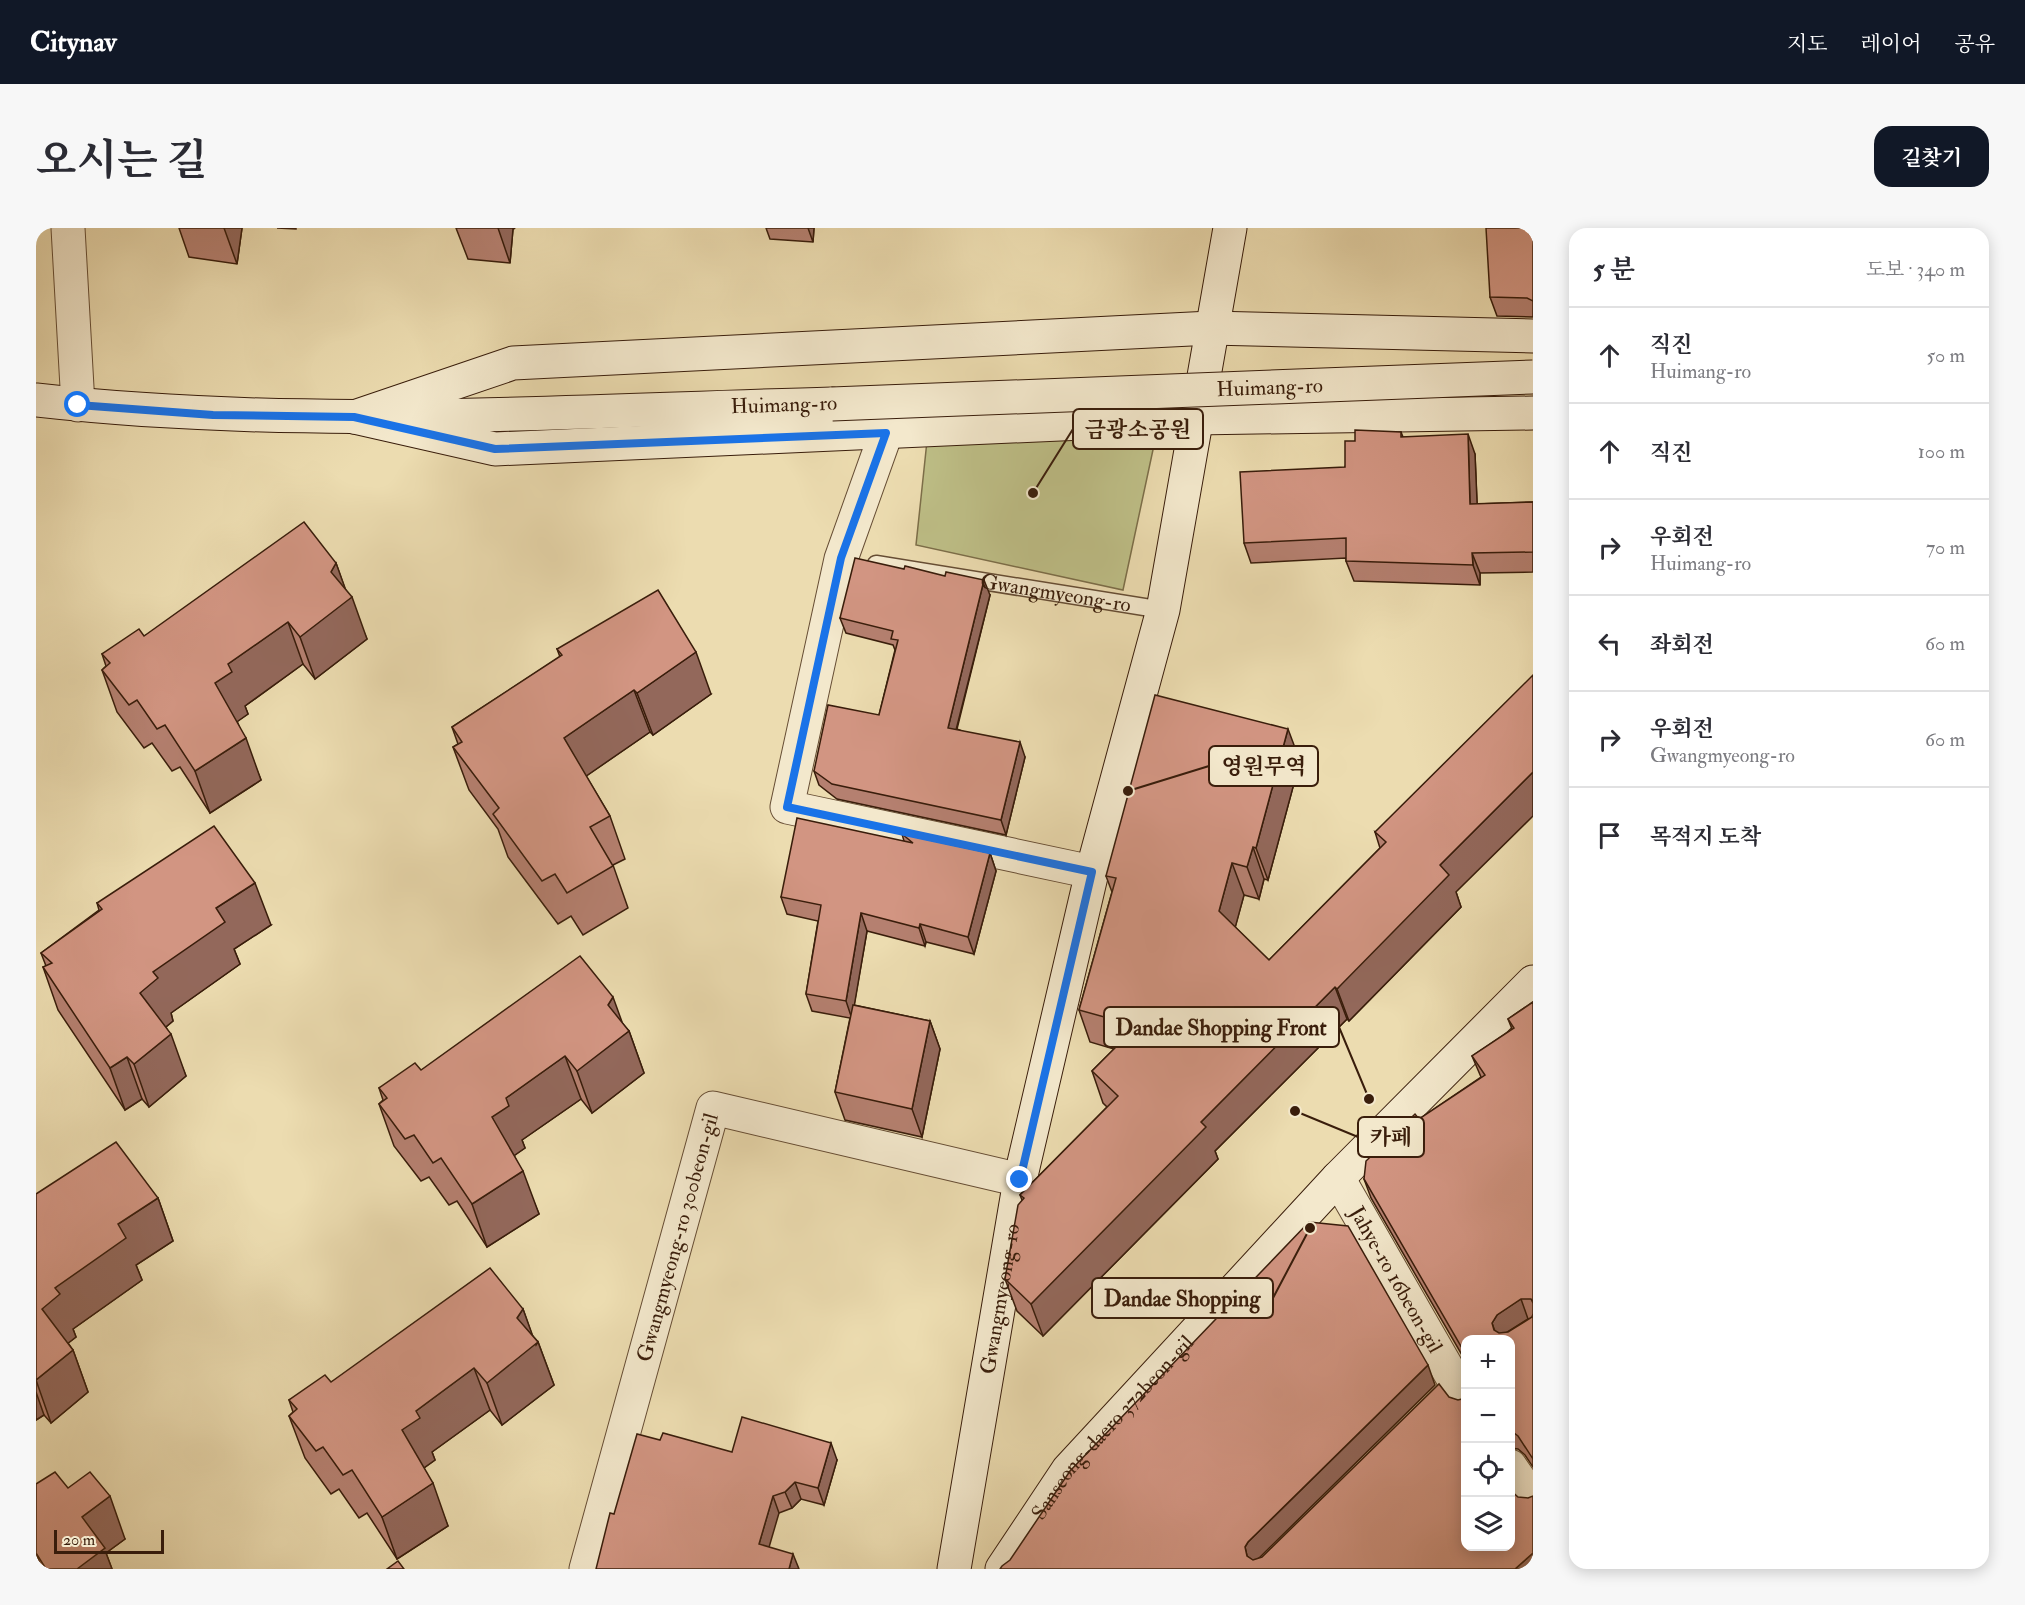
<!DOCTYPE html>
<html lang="ko">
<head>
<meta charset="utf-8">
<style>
  body { margin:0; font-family:"IM FELL Double Pica","Noto Serif KR",serif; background:#f7f7f7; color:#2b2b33 }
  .controls { position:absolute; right:18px; bottom:18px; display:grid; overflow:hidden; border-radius:12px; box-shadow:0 3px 15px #0003 }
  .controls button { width:54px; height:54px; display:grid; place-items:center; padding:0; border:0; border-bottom:2px solid #e1e1e2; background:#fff; color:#2b2b33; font:30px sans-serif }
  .scale { position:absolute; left:18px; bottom:15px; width:110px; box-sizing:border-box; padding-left:6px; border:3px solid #391d0b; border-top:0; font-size:16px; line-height:21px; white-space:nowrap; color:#391d0b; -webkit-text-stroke:4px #f3e8cc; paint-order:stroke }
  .stop { position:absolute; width:18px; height:18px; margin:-14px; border:4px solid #1a73e8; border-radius:50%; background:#fff }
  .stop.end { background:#1a73e8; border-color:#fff; box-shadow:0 2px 6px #0008 }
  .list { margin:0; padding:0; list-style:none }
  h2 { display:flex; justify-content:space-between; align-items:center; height:78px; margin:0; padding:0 24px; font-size:26px }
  h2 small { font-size:20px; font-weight:400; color:#7c7c81 }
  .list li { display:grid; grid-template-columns:39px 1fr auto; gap:18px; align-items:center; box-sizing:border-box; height:96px; padding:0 24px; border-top:2px solid #e1e1e2 }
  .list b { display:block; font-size:22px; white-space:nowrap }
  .list p { margin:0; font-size:20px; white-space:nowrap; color:#7c7c81 }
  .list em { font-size:20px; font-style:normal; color:#7c7c81 }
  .icon { flex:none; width:33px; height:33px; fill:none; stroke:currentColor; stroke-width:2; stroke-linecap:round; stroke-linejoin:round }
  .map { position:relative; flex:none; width:1497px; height:1341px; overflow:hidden; border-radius:18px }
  header { display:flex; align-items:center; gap:36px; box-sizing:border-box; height:84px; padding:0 30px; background:#111827; color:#fff }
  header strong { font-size:28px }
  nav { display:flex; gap:33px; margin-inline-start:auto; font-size:21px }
  .intro { display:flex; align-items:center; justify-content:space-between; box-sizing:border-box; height:144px; padding:0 36px }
  h1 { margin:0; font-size:42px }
  .button { padding:15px 27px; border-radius:18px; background:#111827; color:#fff; font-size:21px; font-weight:700 }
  main { display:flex; gap:36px; padding:0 36px }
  aside { flex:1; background:#fff; border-radius:18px; box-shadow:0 3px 15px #0003 }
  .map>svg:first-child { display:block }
  .green { fill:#bebf87; stroke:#7c6e49; stroke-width:1.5 }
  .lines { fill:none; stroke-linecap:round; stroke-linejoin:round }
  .lane-casing { stroke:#664d34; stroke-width:19 }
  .street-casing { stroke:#664d34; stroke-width:35 }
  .secondary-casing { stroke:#391d0b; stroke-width:35 }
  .lane { stroke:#f3e8cc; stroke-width:16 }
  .street { stroke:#f3e8cc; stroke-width:33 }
  .secondary { stroke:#f3e8cc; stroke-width:33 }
  .secondary-bridge-casing { stroke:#391d0b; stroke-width:35; stroke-linecap:butt }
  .secondary-bridge { stroke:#f3e8cc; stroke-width:33 }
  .wall { fill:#b58070; stroke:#391d0b; stroke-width:1.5; fill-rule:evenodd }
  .shaded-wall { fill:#93685b; stroke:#391d0b; stroke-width:1.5 }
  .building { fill:#d29582; stroke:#391d0b; stroke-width:1.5 }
  .route { stroke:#1a73e8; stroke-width:8 }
  .labels { text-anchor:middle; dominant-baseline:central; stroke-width:4.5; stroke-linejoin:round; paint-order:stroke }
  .street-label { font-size:21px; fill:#391d0b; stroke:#f3e8cc }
  .leader { fill:none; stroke:#391d0b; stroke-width:2 }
  .callout-dot { fill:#391d0b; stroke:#f3e8cc; stroke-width:2 }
  .callout { fill:#f3e8cc; stroke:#391d0b; stroke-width:2 }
  .callout-label { font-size:22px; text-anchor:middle; font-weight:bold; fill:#391d0b }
</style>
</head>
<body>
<header>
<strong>Citynav</strong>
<nav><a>지도</a><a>레이어</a><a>공유</a></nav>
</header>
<div class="intro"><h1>오시는 길</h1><a class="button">길찾기</a></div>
<main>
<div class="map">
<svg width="1497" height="1341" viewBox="0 0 1497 1341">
  <rect width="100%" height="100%" fill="#ecdcb0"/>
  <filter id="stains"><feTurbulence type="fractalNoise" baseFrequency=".00333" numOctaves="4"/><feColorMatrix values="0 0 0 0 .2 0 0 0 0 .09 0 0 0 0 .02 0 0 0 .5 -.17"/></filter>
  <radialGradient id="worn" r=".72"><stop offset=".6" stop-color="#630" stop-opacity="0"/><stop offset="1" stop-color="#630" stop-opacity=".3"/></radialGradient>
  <path class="green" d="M1121,203L1087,362L880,317L891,213Z"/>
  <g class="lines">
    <defs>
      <g id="lane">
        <path id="s1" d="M840,336L1127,382"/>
      </g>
      <g id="street">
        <path d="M32,0L42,177"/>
        <path d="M850,205L805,331L751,579L1056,644"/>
        <path id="s2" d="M1302,950L1430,1173"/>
        <path d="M1474,1238L1497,1271"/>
        <path id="s3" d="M550,1341L677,880L984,952"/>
      </g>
      <g id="secondary">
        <path d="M0,172C264,202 531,183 796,176"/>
        <path d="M318,189L477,135L1175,100L1497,108"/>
        <path d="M318,189L459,221L1159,190L1497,185"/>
        <path id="s4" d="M918,1341L984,952L1056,644L1127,382L1194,0"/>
        <path id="s5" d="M966,1341L1032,1242L1302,950L1497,754"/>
      </g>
    </defs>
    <use href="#lane" class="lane-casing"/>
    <use href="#street" class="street-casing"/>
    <use href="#secondary" class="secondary-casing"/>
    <use href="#lane" class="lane"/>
    <use href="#street" class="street"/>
    <use href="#secondary" class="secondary"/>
    <defs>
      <g id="secondary-bridge">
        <path id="s6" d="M796,176L1497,149"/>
      </g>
    </defs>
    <use href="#secondary-bridge" class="secondary-bridge-casing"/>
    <use href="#secondary-bridge" class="secondary-bridge"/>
  </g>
  <g class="wall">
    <path d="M143,0H206L201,36L153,29Z"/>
    <path d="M241,0H260V1Z"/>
    <path d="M420,0H479L477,1L474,35L432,31Z"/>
    <path d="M730,0H778L777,14L734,11Z"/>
    <path d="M1497,0V89L1461,88L1454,69Z"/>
    <path d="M1365,204L1367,209L1439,226L1441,276L1497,274V344L1444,345V357L1318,353L1310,333V330L1215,335L1208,315L1309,239L1319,213Z"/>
    <path d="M300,335L309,361L331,411L279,451L267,436L209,478L212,486L201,493L225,552L174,585L144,539L136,543L116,515L108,520L81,484L66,442L70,438L66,426L108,408Z"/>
    <path d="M954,367L921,501L989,529L970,607L801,571L783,557L778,543L843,487L859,422L857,417L810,405L804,390Z"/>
    <path d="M521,421L675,466L617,507L614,504L550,548L574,588L589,631L577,637L592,680L547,707L535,688L522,696L472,629L462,601L433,562L417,519L422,516L416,499L524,429Z"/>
    <path d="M1264,533L1232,652L1228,651L1223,671L1208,667L1199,699L1233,732L1344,620L1339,604L1420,664L1425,679L1313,793L1311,791L1179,923L1182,931L1007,1108L981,1083L969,1051L986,972L984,967L1071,879L1067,875L1056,843L1078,821L1054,814L1043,782L1076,664L1070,648Z"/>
    <path d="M866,606L954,625L960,643L938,726L890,714L889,718L831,703L818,777L894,793L904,821L886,909L809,892L799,864L814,790L776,783L770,766L782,693L751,686L745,669L868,613Z"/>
    <path d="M61,675L235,697L198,721L204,736L135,785L137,793L130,799L150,848L113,879L106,871L89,882L22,782L7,739L10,738L5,725L63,682Z"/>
    <path d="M1497,774V1239L1489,1227L1482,1221L1474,1220V1112H1430V1134L1335,970L1328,951L1383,891L1445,849L1436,828L1476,801L1472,791ZM1492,1091H1493L1471,1104Z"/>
    <path d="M587,796L593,803L608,845L556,885L545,871L486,912L489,920L478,927L503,986L451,1019L421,973L413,977L393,949L385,953L358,918L343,876L347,872L343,860L385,842Z"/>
    <path d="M0,966L122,970L137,1013L100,1037L106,1052L37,1101L40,1109L32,1115L37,1122L52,1164L15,1195L8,1187L0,1192Z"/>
    <path d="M487,1081L496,1107L502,1114L518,1157L466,1197L454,1182L396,1224L399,1232L388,1240L412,1298L361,1331L331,1285L323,1290L303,1261L295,1266L269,1230L253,1188L257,1184L253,1172L295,1154Z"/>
    <path d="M696,1224L801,1232L788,1277L765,1271L756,1280L743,1285L578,1286Z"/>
    <path d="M0,1256L32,1260L89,1311L70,1325L76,1341H0Z"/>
  </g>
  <g class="shaded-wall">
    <path d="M188,0H206L201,36Z"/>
    <path d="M462,0H479L477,1L474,35Z"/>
    <path d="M772,0H778L777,14Z"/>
    <path d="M1432,206L1439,226L1442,296L1434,276Z"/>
    <path d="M1436,325L1444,345V357L1437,337Z"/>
    <path d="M300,335L313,371L316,369L331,411L279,451L264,409L295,344Z"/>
    <path d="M948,352L954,367L917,514L912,500Z"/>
    <path d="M252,394L267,436L209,478L212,486L195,498L179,455L192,436Z"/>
    <path d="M660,424L675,466L617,507L601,465Z"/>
    <path d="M598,462L614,504L543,553L528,510Z"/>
    <path d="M1252,501L1264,533L1232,652L1220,620Z"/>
    <path d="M210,510L225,552L174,585L159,543Z"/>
    <path d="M984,514L989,529L970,607L965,592Z"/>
    <path d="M1497,544V588L1420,664L1425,679L1313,793L1301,761L1404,637Z"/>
    <path d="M1217,619L1228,651L1223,671L1211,639Z"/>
    <path d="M954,625L960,643L938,726L932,709Z"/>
    <path d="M1196,635L1208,667L1195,715L1183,683Z"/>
    <path d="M219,655L235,697L198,721L204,736L135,785L137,793L120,807L104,765L117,744L180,680Z"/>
    <path d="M825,685L831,703L816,791L810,773Z"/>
    <path d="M884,696L890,714L889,718L883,700Z"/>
    <path d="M1299,759L1311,791L1179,923L1182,931L1007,1108L995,1076L1165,894Z"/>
    <path d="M577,769L590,805L593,803L608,845L556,885L541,843L572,777Z"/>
    <path d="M894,793L904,821L886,909L876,881Z"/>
    <path d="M135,806L150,848L113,879L98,836Z"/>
    <path d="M529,828L545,871L486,912L489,920L472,932L456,889L470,870Z"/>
    <path d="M91,829L106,871L89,882L74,840Z"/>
    <path d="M487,943L503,986L451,1019L436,976Z"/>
    <path d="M122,970L137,1013L100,1037L106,1052L37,1101L40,1109L22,1123L6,1081L19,1060L82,996Z"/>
    <path d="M1485,1071L1492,1091L1468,1106L1462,1112L1456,1095L1461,1087Z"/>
    <path d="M487,1081L500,1117L502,1114L518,1157L466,1197L451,1155L481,1090Z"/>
    <path d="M37,1122L52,1164L15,1195L0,1152Z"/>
    <path d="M1392,1137L1399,1157L1219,1334L1211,1328L1209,1319L1212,1314Z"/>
    <path d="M438,1140L454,1182L396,1224L399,1232L382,1244L366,1202L380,1183Z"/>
    <path d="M0,1164L8,1187L0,1192Z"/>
    <path d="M795,1215L801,1232L788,1277L782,1260Z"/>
    <path d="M759,1254L765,1271L756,1280L749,1264Z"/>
    <path d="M397,1255L412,1298L361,1331L346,1289Z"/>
    <path d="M74,1268L89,1311L70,1325L76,1341H41L46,1289Z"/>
    <path d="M737,1268L743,1285L729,1333L723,1316Z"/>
    <path d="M0,1325L6,1341H0Z"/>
    <path d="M1497,1325V1341H1479Z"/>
    <path d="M757,1326L763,1341H753Z"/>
  </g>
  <g class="building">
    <path d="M1450,0H1497V73L1491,70L1454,69Z"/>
    <path d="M1319,202L1365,204V209L1432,206L1434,276L1497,274V324L1436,325L1437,337L1310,333V310L1208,315L1204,244L1309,239V213H1319Z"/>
    <path d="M268,294L300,335L295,344L316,369L264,409L252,394L192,436L196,444L179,455L210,510L159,543L129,497L121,501L101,472L93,477L66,442L74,435L66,426L103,401L108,408Z"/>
    <path d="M819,330L868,341L869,338L909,348L910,344L948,352L912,500L984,514L965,592L796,556L778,543L792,477L843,487L862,412L855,411L857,403L804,390Z"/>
    <path d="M622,362L660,424L601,465L598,462L528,510L574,588L554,599L577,638L531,665L519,646L506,653L457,586L463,580L417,519L426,514L416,499L526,427L521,421Z"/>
    <path d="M1497,447V544L1404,637L1413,647L1301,761L1299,759L1165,894L1170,899L995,1076L969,1051L982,977L988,970L984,967L1082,868L1056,843L1101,798L1043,782L1080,650L1070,648L1119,467L1252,501L1220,620L1217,619L1211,639L1196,635L1183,683L1233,732L1350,614L1339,604Z"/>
    <path d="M761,590L877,615L866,606L954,625L932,709L884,696L883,700L825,685L810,773L770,766L785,677L745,669Z"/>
    <path d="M178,598L219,655L180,680L189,694L117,744L122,750L104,765L135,806L98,836L91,829L74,840L7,739L16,735L5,725L66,681L61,675Z"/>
    <path d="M544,728L577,769L572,777L593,803L541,843L529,828L470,870L473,878L456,889L487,943L436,976L405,930L397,935L378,907L369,911L343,876L351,870L343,860L379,835L385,842Z"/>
    <path d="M1497,774V1075L1495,1071H1485L1461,1087L1456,1095L1458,1102L1463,1105L1472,1104L1496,1089L1497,1086V1231L1482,1208L1474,1202V1112H1430V1127L1328,951L1330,933L1379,886L1383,891L1449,847L1436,828L1478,800L1472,791Z"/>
    <path d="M817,777L894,793L876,881L799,864Z"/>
    <path d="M80,914L122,970L82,996L90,1010L19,1060L24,1066L6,1081L37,1122L0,1152V966Z"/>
    <path d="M1273,994L1312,998L1392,1137L1212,1314L1209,1319L1211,1328L1217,1332L1226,1329L1403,1156L1413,1169L1422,1172L1430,1170V1318H1474V1262L1482,1269L1492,1270L1497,1268V1325L1479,1341H964L966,1338L974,1332L1034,1243Z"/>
    <path d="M454,1040L487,1081L481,1090L502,1114L451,1155L438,1140L380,1183L384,1190L366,1202L397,1255L346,1289L316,1242L307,1247L287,1219L280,1223L253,1188L261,1181L253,1172L289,1147L295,1154Z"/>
    <path d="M706,1189L795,1215L782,1260L759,1254L749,1264L737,1268L723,1316L757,1326L753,1341H560L574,1285L578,1286L601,1206L624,1212L627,1205L696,1224Z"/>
    <path d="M19,1244L32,1260L54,1244L74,1268L46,1289L69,1320L41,1341H10L0,1325V1256Z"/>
    <path d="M362,1333L368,1341H351Z"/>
  </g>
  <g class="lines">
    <path class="route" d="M42,177L177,187L318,189L459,221L850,205L805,330L751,579L1056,644L984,952"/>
  </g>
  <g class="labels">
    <g class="street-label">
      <text stroke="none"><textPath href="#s6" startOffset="438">Huimang-ro</textPath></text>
      <text transform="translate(748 177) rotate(-2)">Huimang-ro</text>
      <text stroke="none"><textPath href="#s1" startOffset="182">Gwangmyeong-ro</textPath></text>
      <text stroke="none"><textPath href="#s3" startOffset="344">Gwangmyeong-ro 300beon-gil</textPath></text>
      <text stroke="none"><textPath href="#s2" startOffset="117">Jahye-ro 16beon-gil</textPath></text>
      <text stroke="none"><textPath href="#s4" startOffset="274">Gwangmyeong-ro</textPath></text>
      <text stroke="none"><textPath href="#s5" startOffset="180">Sanseong-daero 372beon-gil</textPath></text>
    </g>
  </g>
  <path class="leader" d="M997 265L1037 201M1092 563L1173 538M1333 871L1303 799M1259 883L1322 909M1274 1000L1237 1070"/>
  <g class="callout-dot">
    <circle cx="997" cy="265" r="6"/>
    <circle cx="1092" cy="563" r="6"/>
    <circle cx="1333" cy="871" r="6"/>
    <circle cx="1259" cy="883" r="6"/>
    <circle cx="1274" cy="1000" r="6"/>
  </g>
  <g class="callout">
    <rect x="1037" y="181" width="130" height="40" rx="6"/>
    <rect x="1173" y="518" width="109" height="40" rx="6"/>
    <rect x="1068" y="779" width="235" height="40" rx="6"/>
    <rect x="1322" y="889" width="66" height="40" rx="6"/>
    <rect x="1056" y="1050" width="181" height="40" rx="6"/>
  </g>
  <g class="callout-label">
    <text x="1102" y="209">금광소공원</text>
    <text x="1228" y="546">영원무역</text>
    <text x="1185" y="807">Dandae Shopping Front</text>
    <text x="1355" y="917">카페</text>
    <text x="1146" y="1078">Dandae Shopping</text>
  </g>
  <rect width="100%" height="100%" filter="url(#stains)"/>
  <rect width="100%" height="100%" fill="url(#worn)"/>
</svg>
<div class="controls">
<button>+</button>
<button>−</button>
<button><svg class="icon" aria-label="locate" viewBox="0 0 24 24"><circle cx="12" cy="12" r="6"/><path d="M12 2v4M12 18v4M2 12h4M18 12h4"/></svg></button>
<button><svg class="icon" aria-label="layers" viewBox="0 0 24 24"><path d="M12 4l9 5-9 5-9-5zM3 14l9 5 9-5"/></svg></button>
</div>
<div class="scale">20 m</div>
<div class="stop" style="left:42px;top:177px"></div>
<div class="stop end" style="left:984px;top:952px"></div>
</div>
<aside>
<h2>5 분<small>도보 · 340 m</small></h2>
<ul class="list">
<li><svg class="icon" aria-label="ahead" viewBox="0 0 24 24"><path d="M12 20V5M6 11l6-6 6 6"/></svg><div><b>직진</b><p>Huimang-ro</p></div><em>50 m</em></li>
<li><svg class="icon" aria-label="ahead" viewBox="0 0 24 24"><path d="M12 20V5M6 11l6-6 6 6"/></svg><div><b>직진</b></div><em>100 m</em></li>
<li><svg class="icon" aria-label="right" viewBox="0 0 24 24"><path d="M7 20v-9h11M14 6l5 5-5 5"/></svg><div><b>우회전</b><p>Huimang-ro</p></div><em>70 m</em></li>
<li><svg class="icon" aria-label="left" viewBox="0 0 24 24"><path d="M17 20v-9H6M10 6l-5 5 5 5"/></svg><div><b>좌회전</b></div><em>60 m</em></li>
<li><svg class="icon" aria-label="right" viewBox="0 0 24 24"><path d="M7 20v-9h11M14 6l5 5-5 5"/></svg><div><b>우회전</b><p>Gwangmyeong-ro</p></div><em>60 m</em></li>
<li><svg class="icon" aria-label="arrive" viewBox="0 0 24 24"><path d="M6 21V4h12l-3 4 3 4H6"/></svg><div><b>목적지 도착</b></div></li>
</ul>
</aside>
</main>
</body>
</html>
